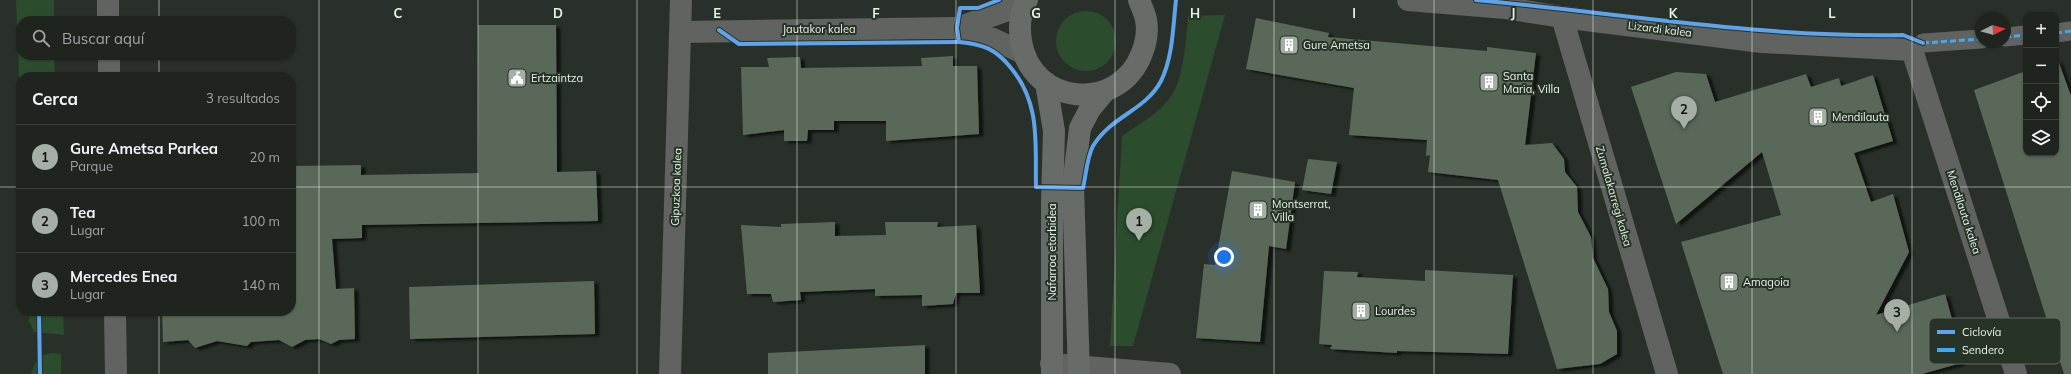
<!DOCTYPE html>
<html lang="es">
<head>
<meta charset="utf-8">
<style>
  body { margin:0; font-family:Mulish,sans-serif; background:#272c28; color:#f1f3f6 }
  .controls { position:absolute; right:12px; top:12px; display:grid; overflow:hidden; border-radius:8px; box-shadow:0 1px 3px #0004 }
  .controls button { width:36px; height:36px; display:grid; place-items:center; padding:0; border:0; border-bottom:1px solid #3c413d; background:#1f241f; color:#f1f3f6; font:20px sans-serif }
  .compass { position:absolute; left:1975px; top:12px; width:36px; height:36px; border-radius:50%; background:#1f241f; box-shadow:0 1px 3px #0004; rotate:85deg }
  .you { position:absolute; left:1224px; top:257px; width:14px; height:14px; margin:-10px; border:3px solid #fff; border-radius:50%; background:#1a73e8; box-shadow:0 0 0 6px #1a73e833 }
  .badge { display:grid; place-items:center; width:26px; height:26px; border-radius:50%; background:#a6afa6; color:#111; font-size:13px; font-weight:700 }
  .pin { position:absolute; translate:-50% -33px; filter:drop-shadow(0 1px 2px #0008) }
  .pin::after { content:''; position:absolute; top:21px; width:14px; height:12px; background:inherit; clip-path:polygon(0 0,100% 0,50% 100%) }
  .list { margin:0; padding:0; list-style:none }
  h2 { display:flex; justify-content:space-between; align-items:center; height:52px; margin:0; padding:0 16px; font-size:17px }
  h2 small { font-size:13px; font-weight:400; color:#a1a4a4 }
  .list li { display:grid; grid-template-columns:26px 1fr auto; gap:12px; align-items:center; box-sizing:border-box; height:64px; padding:0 16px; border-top:1px solid #3c413d }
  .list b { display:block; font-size:15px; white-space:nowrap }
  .list p { margin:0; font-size:13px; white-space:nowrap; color:#a1a4a4 }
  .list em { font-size:13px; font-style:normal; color:#a1a4a4 }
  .icon { flex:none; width:22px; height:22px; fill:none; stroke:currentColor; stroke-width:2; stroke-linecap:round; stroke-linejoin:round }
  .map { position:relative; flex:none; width:2071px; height:374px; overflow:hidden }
  .search { position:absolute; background:#1f241f; box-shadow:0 1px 3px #0004; left:16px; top:16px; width:280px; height:44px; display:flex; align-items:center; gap:10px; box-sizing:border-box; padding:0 14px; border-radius:16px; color:#a1a4a4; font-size:15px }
  .panel { position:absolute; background:#1f241f; box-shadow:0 1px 3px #0004; left:16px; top:72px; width:280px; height:244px; border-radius:16px }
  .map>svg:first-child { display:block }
  .green { fill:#2b4d2d }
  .building { fill:#5a685a; filter:url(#shadow) }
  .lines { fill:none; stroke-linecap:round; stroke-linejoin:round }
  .pedestrian { stroke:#606360; stroke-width:19 }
  .minor { stroke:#606360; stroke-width:22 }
  .trunk { stroke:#676c68; stroke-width:22 }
  .quiet { stroke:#3fa9f5; stroke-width:3; stroke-dasharray:6 3; stroke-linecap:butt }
  .cycleway-casing { stroke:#263326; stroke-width:6 }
  .cycleway { stroke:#60a3ed; stroke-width:4 }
  .grid { fill:none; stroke:#eaf3ea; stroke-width:1; stroke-opacity:0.55 }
  .labels { text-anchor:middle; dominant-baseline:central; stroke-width:4; stroke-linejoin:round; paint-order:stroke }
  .street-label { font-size:11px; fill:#eaf3ea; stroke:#263326 }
  .poi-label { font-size:11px; fill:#eaf3ea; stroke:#263326; text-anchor:start }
  .key { fill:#263326; stroke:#616d61; stroke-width:1 }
  .key-label { font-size:11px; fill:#eaf3ea }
  .grid-label { font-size:13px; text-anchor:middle; font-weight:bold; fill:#eaf3ea; stroke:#263326; stroke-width:4; stroke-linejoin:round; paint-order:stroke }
</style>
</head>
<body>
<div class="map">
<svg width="2071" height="374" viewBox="0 0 2071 374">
  <defs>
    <filter id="shadow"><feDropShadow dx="4.5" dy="2.5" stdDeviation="1" flood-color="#0009"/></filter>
  </defs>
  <rect width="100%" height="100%" fill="#293029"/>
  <g class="green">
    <path d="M16,0H54V21H21V55H54L55,77H21V125Z"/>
    <circle cx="1086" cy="41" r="30"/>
    <path d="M1225,15L1133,346H1110L1122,136C1139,124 1160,113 1172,95C1184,76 1186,39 1188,16Z"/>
    <path d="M28,311H63L64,335L34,332L29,321Z"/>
    <path d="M52,353L61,354V374H31C35,362 38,355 52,353Z"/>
  </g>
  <g class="building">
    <path d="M1256,18L1329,33L1328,37L1487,51V47L1536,53L1525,145L1552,143L1564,159L1565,172L1577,187L1578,212L1591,237L1593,258L1608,289L1609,312L1617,331V354L1600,364L1557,369L1498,180L1428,172L1430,155L1426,156L1427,140L1349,135L1354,88L1246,69Z"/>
    <path d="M478,25H556L557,172L596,171L598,221L362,225V238L332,239L336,289L354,288L355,339L339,340L331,344L319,339L305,340L292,347L279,340L251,342L247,346L217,341L195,348L188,340L163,342L162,311H291V289H295L291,238V166L361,165V175L479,173Z"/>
    <path d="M953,56V66H977L979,134L886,141V121H834V130H808L807,141H784V130L743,135L741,67H769L767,58L800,57L801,68L922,66L921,58Z"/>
    <path d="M2056,60H2058L2071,96V374H2064L1974,90L2026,71V153H2056Z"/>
    <path d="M1676,72L1706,74L1715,102L1806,74L1811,87L1839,78L1841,86L1873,75L1893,141L1854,153L1871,202L1893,194L1909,252L1876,315L1945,294L1954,326L1949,328L1961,363L1922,374H1723L1681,242L1781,215L1762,152L1676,224L1631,87Z"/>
    <path d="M1308,159L1337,162L1331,194L1302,190Z"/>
    <path d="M1232,171L1295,182L1286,249L1269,246L1260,342L1196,338L1204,264L1215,265Z"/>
    <path d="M835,222V236L886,235L885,222H938L937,227L976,225L980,293H956L953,304L922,306V295L875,296V289L800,292L801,300L773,302L771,294H747L741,225L781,227V224Z"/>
    <path d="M1425,270L1513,275L1508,354L1397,351V353L1330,349L1332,345L1319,344L1324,271L1358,272L1357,277L1425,281Z"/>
    <path d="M594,281L595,334L410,339L409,287Z"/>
    <path d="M925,345V374H768V353Z"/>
  </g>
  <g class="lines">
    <g class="pedestrian">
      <path d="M2056,33L2071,31"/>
      <path d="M2005,37L2026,35"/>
      <path d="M1923,43L1981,39"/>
    </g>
    <g class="minor">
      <path d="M108,0V21"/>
      <path d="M1408,0L1505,8L1562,17L1762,42L1912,50L2016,374"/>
      <path d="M1562,17L1667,374"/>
      <path d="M957,28L1025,4"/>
      <path d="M681,32L957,28L993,39L1023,53"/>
      <path d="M109,55V77"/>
      <path d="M115,311L116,374"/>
      <path d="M1051,364L1170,374"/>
      <path d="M670,374L681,0"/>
    </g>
    <g class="trunk">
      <path d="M1027,0C1020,12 1019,28 1021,41C1031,106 1119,114 1142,53C1146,43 1148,31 1146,20C1145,13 1141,6 1139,0"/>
      <path d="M1046,83L1054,131L1052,202V374"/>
      <path d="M1079,374L1073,186L1080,128L1090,109L1105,91"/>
    </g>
    <g class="quiet">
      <path d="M2056,33L2071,31"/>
      <path d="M2005,37L2026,35"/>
      <path d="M1923,43L1981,39"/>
    </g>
    <defs>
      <g id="cycleway">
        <path d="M999,0L978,8H960L957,28L959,42C983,44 996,49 1011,68C1041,104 1035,144 1036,187L1083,188C1086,175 1087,157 1093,146C1111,116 1145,111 1161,81C1173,57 1173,26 1176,0"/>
        <path d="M1476,0C1618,13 1760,38 1903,35L1923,43"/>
        <path d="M719,30L739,44L959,42"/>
        <path d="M39,311L40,374"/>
      </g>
    </defs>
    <use href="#cycleway" class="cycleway-casing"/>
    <use href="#cycleway" class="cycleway"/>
  </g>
  <path class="grid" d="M159,0V21M319,0V374M478,0V374M637,0V374M797,0V374M956,0V374M1115,0V374M1274,0V374M1434,0V374M1593,0V374M1752,0V374M1912,0V374M159,55V77M0,187H21M291,187H2071M159,311V374"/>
  <defs>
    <symbol id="building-square" viewBox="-11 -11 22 22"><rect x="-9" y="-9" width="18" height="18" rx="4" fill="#a6afa6" stroke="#263326"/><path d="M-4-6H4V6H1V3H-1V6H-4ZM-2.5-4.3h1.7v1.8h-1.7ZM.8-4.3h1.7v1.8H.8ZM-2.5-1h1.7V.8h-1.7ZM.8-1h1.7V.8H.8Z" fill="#fff"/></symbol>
    <symbol id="civic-square" viewBox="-11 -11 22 22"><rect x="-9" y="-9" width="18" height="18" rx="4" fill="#a6afa6" stroke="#263326"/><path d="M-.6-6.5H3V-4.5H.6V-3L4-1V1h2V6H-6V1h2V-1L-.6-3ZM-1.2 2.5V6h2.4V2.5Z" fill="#fff"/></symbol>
  </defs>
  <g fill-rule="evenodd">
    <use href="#building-square" x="1278" y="34" width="22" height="22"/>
    <use href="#civic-square" x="506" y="67" width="22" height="22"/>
    <use href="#building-square" x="1478" y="71" width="22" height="22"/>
    <use href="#building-square" x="1807" y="106" width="22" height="22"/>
    <use href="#building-square" x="1247" y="199" width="22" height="22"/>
    <use href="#building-square" x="1718" y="271" width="22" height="22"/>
    <use href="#building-square" x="1350" y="300" width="22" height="22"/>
  </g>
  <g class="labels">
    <g class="street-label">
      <text x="819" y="29">Jautakor kalea</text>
      <text transform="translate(1660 29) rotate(7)">Lizardi kalea</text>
      <text transform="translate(676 187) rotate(-88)">Gipuzkoa kalea</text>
      <text transform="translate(1614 196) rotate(74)">Zumalakarregi kalea</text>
      <text transform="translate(1964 212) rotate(72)">Mendilauta kalea</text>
      <text transform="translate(1052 252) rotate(-90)">Nafarroa etorbidea</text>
    </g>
    <g class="poi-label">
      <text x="1303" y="45">Gure Ametsa</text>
      <text x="1503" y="76">Santa<tspan x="1503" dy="13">Maria, Villa</tspan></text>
      <text x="531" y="78">Ertzaintza</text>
      <text x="1832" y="117">Mendilauta</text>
      <text x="1272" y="204">Montserrat,<tspan x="1272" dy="13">Villa</tspan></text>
      <text x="1743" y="282">Amagoia</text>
      <text x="1375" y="311">Lourdes</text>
    </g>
  </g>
  <rect x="1929" y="318" width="132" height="46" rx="6" class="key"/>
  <rect x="1937" y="330" width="18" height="4" fill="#60a3ed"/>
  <rect x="1937" y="348" width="18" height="4" fill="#3fa9f5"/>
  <g class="key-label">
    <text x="1962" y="336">Ciclovía</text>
    <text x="1962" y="354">Sendero</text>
  </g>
  <g class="grid-label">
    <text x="398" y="18">C</text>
    <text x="558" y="18">D</text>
    <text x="717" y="18">E</text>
    <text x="876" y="18">F</text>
    <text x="1036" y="18">G</text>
    <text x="1195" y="18">H</text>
    <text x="1354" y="18">I</text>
    <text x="1513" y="18">J</text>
    <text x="1673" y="18">K</text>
    <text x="1832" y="18">L</text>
  </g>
</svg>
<div class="controls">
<button>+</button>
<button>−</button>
<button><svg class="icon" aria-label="locate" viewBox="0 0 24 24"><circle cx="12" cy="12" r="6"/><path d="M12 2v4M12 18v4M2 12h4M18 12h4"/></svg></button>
<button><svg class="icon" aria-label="layers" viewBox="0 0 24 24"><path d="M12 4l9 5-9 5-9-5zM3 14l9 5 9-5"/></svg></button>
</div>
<svg class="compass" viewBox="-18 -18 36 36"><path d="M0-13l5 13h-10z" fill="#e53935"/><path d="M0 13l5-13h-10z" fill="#a1a4a4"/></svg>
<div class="you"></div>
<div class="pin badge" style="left:1139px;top:241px">1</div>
<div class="pin badge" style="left:1684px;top:129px">2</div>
<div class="pin badge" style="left:1897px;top:332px">3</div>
<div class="search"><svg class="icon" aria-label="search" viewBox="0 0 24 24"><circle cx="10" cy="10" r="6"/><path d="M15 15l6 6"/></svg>Buscar aquí</div>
<section class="panel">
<h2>Cerca<small>3 resultados</small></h2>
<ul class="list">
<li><span class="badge">1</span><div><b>Gure Ametsa Parkea</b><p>Parque</p></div><em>20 m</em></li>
<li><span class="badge">2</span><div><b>Tea</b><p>Lugar</p></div><em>100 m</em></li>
<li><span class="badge">3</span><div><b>Mercedes Enea</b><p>Lugar</p></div><em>140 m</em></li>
</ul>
</section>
</div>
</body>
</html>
